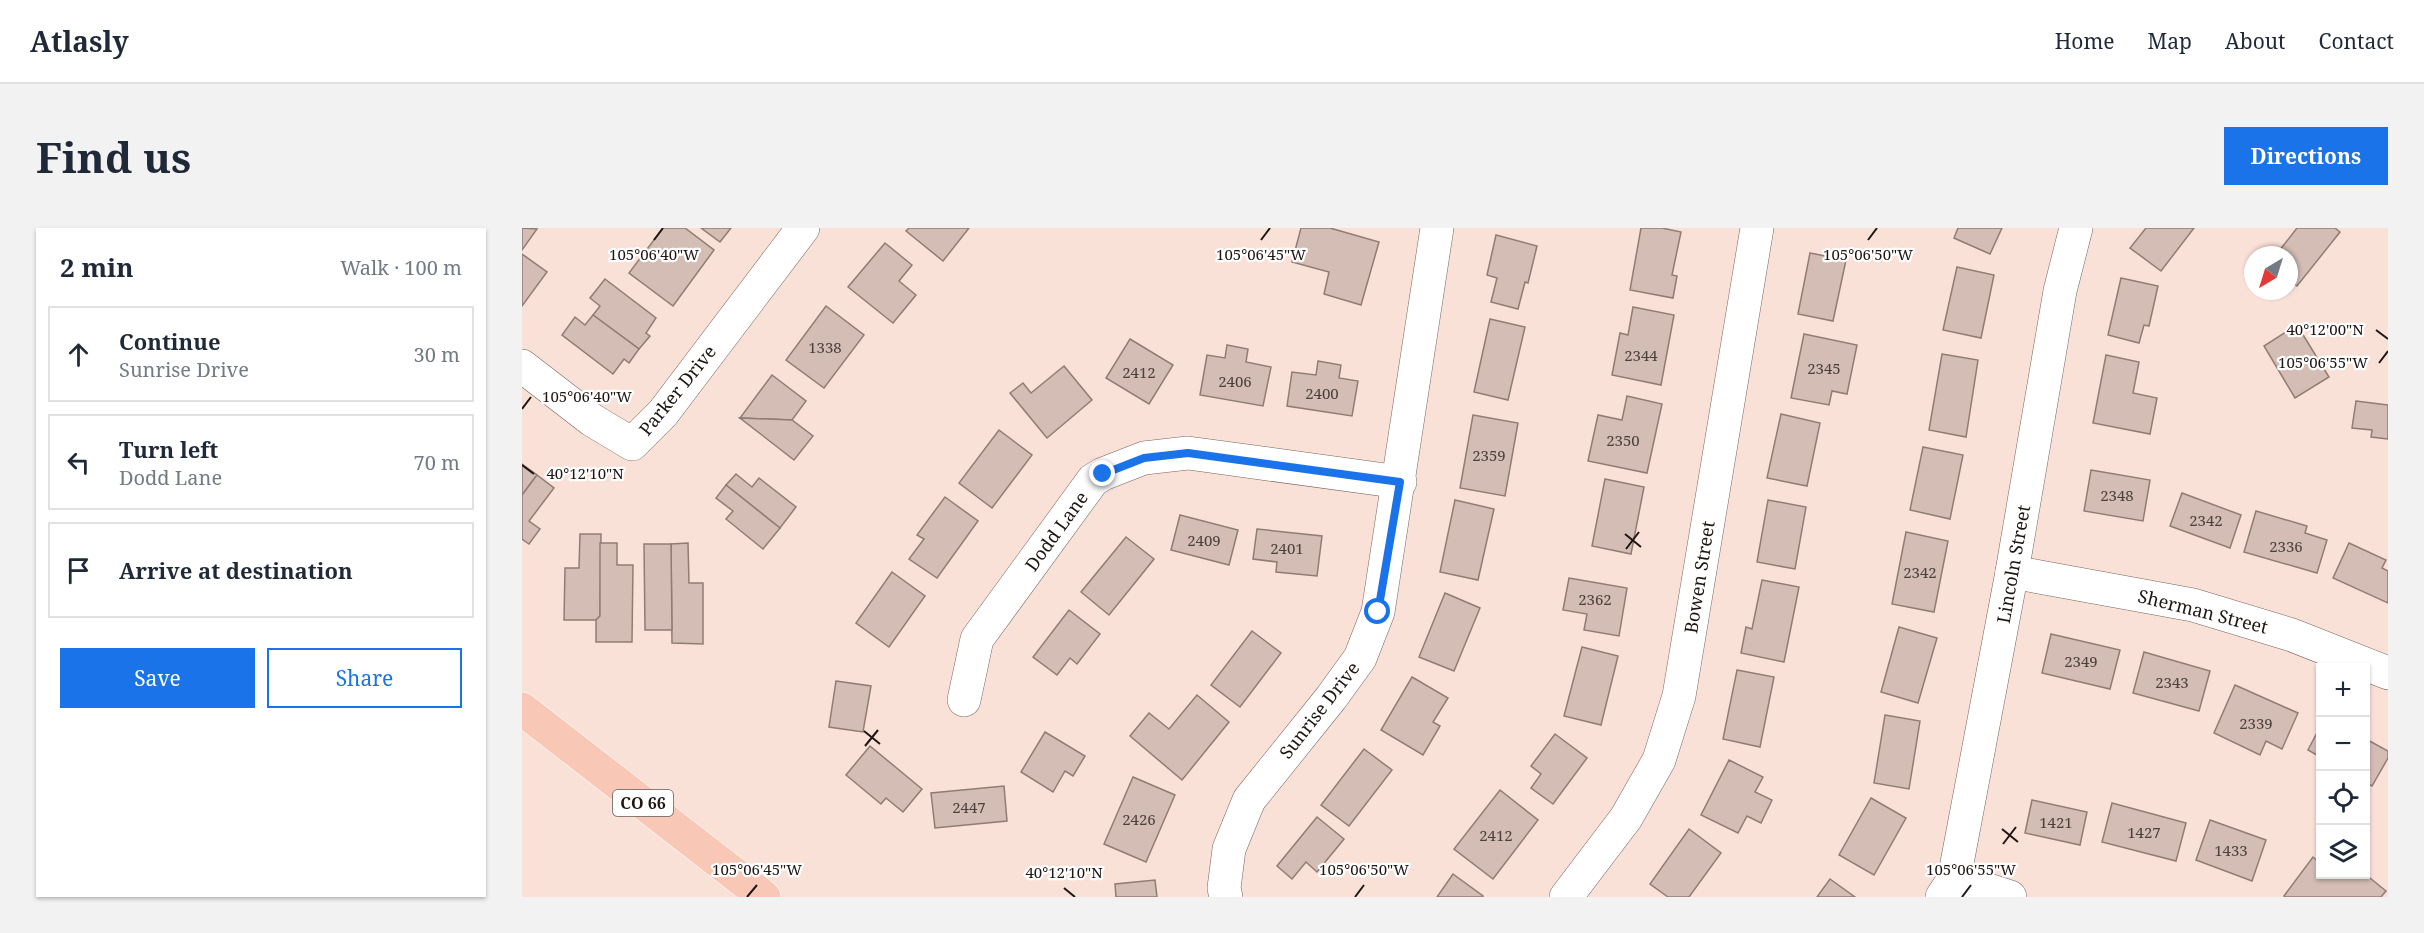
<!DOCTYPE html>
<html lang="en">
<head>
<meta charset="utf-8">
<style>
  body { margin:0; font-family:"Noto Serif",serif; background:#f2f2f3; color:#1f2937 }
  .controls { position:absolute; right:18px; bottom:18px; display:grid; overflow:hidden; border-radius:0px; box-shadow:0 2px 4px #0004 }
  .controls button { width:54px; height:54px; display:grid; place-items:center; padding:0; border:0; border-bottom:2px solid #e0e1e3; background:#fff; color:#1f2937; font:30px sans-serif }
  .compass { position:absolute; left:1722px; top:18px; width:54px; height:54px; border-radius:50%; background:#fff; box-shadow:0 2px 4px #0004; rotate:218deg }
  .stop { position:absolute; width:18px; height:18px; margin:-14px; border:4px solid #1a73e8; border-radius:50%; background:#fff }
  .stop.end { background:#1a73e8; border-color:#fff; box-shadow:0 2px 6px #0008 }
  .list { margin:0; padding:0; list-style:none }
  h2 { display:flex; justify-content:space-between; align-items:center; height:78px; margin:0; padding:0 24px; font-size:26px }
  h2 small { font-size:20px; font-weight:400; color:#747a83 }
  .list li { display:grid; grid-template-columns:39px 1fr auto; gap:18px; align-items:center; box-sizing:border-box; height:96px; margin:0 12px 12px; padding:0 12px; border:2px solid #e0e1e3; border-radius:0px }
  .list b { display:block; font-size:22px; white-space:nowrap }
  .list p { margin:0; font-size:20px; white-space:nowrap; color:#747a83 }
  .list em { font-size:20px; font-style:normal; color:#747a83 }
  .actions { display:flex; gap:12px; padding:18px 24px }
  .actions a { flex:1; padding:14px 0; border:2px solid #1a73e8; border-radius:0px; text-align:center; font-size:21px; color:#1a73e8 }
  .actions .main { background:#1a73e8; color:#fff }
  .icon { flex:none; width:33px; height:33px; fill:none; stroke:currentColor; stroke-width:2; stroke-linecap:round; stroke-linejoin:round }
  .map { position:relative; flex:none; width:1866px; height:669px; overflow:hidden; border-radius:0px }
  header { display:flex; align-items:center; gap:36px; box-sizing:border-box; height:84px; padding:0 30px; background:#fff; border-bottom:2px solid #e0e1e3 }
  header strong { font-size:28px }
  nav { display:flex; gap:33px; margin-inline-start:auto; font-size:21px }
  .intro { display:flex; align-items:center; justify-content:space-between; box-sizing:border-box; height:144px; padding:0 36px }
  h1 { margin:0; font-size:42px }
  .button { padding:15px 27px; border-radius:0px; background:#1a73e8; color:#fff; font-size:21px; font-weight:700 }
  main { display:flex; gap:36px; padding:0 36px }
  aside { flex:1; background:#fff; border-radius:0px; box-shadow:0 2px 4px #0004 }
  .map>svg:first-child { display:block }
  .building { fill:#d4bdb5; stroke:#917c74; stroke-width:1.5 }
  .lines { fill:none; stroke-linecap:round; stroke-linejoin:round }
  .minor-casing { stroke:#78645c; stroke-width:34 }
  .major-casing { stroke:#fff; stroke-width:34 }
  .minor { stroke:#fff; stroke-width:33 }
  .major { stroke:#f8c7b5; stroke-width:33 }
  .route { stroke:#1a73e8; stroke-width:8 }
  .ticks { fill:none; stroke:#1e1613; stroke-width:2 }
  .labels { text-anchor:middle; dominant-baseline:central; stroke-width:4.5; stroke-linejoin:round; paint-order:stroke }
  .number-label { font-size:15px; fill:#4c403c }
  .shield { fill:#fff; stroke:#625c5a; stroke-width:1.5 }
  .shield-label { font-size:16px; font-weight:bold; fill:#1e1613 }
  .street-label { font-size:18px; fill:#1e1613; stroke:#fff }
  .ticks-label { font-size:15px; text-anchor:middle; fill:#1e1613; stroke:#fff; stroke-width:4.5; stroke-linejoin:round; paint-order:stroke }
</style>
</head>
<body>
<header>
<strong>Atlasly</strong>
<nav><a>Home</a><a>Map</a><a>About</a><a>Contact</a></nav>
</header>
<div class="intro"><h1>Find us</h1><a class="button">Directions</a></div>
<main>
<aside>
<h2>2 min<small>Walk · 100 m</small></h2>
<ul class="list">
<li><svg class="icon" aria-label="ahead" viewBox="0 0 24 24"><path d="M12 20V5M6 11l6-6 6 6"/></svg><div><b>Continue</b><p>Sunrise Drive</p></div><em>30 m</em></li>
<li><svg class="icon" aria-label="left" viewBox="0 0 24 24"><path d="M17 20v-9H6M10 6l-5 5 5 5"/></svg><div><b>Turn left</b><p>Dodd Lane</p></div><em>70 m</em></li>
<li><svg class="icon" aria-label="arrive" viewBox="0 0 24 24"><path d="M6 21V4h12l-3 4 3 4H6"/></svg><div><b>Arrive at destination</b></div></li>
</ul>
<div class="actions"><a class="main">Save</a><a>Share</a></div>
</aside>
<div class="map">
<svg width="1866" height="669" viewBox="0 0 1866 669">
  <rect width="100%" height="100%" fill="#f9e1d8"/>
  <g class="building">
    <path d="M0,0L15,1L0,22Z"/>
    <path d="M141,0H163L192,22L151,78L107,45Z"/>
    <path d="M179,0H209L198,14Z"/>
    <path d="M387,0H447L421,33L384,3Z"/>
    <path d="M779,0H808L857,14L839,77L802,66L807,44L770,34Z"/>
    <path d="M1119,0H1140L1159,4L1150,47L1155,48L1151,70L1108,62Z"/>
    <path d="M1436,0H1480L1468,26L1432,10Z"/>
    <path d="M1624,0H1672L1639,43L1608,20Z"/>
    <path d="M1775,0H1813L1818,4L1775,58L1767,52V27H1754Z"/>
    <path d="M974,7L1015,18L1006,55L1003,54L996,81L969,74L975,50L965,47Z"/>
    <path d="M363,15L390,37L377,53L394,67L371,95L326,59Z"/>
    <path d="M1288,25L1324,32L1311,93L1276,86Z"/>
    <path d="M0,26L25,44L0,78Z"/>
    <path d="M1435,39L1472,47L1459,110L1421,102Z"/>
    <path d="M1599,50L1636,58L1627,98L1622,97L1617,115L1586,107Z"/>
    <path d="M83,51L134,90L124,105L128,108L117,121L71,87L78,78L68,70Z"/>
    <path d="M304,78L342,107L302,160L264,132Z"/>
    <path d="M1111,79L1152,87L1139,157L1090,147L1098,105L1106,107Z"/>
    <path d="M71,87L117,121L107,135L102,131L91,146L40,107L53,89L63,97Z"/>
    <path d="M968,91L1003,99L986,172L952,164Z"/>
    <path d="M1775,97L1807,149L1773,170L1742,118Z"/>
    <path d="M1282,106L1335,117L1325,166L1310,163L1307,177L1269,170Z"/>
    <path d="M608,111L651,137L627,176L584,150Z"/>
    <path d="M705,117L726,121L724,134L749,139L741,178L678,167L685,127L703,130Z"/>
    <path d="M1420,126L1456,132L1444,209L1407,202Z"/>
    <path d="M1584,127L1617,134L1611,165L1635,170L1628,206L1571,195Z"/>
    <path d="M796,133L819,137L817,150L836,153L830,188L765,178L770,144L794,147Z"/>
    <path d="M542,138L570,172L525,210L488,165L501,155L509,165Z"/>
    <path d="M250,147L284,173L270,192L218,190Z"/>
    <path d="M1105,168L1140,176L1125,245L1066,233L1076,187L1100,192Z"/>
    <path d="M1834,173L1866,177V211L1849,209L1850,202L1830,200Z"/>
    <path d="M1259,186L1298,195L1285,258L1245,250Z"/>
    <path d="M951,187L996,195L983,268L938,260Z"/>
    <path d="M218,190L270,192L291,208L272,232Z"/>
    <path d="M477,202L510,227L470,280L437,255Z"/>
    <path d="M1401,219L1441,227L1428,291L1388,282Z"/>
    <path d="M0,236L15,247L0,267Z"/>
    <path d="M1569,242L1628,252L1621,293L1562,283Z"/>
    <path d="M214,246L230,259L237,250L274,279L258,300L204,257Z"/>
    <path d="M15,247L32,260L7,293L18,301L7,316L0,311V267Z"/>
    <path d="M1083,251L1122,259L1109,326L1070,318Z"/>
    <path d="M204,257L258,300L241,321L204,291L211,283L194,270Z"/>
    <path d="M1660,265L1719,287L1708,320L1648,298Z"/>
    <path d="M423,269L456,293L415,350L387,331L402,311L395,307Z"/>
    <path d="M933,272L972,281L956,352L918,344Z"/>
    <path d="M1246,272L1284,279L1273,341L1235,334Z"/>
    <path d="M1734,283L1785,298L1783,305L1805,312L1795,345L1722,324Z"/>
    <path d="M658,287L716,302L707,337L649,322Z"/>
    <path d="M735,301L800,308L795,348L754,344L755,334L731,331Z"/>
    <path d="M1384,304L1426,313L1412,384L1370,376Z"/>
    <path d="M58,306H79L78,388L74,392H42L43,340H57Z"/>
    <path d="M604,309L632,331L587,387L559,364Z"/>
    <path d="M78,315H95V337H111L110,414H74V392L78,388Z"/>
    <path d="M166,315L167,355H181V416L150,415L149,316Z"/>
    <path d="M1827,315L1864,332L1860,340L1866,343V375L1811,350Z"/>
    <path d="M122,316H149L150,402H123Z"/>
    <path d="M370,344L403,368L367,419L334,395Z"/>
    <path d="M1047,350L1105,360L1097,408L1062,402L1065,386L1041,382Z"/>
    <path d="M1240,352L1277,359L1262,434L1219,425L1224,399L1230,401Z"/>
    <path d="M923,365L958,380L932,443L897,429Z"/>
    <path d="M547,382L578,406L555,436L548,430L535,447L511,429Z"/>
    <path d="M1377,399L1415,410L1396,475L1359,464Z"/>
    <path d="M730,403L759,425L718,479L689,457Z"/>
    <path d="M1529,406L1598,422L1588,461L1520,445Z"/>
    <path d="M1060,419L1096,428L1079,497L1042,488Z"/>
    <path d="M1622,424L1688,443L1677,483L1611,465Z"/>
    <path d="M1215,442L1252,449L1238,519L1201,511Z"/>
    <path d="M890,449L926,470L911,494L918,498L901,527L859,502Z"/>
    <path d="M314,453L349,458L341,504L307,499Z"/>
    <path d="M1713,457L1776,485L1760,521L1744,513L1738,527L1692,505Z"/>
    <path d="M675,467L707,494L660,552L608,508L627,485L647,501Z"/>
    <path d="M1363,487L1398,493L1387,561L1352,555Z"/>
    <path d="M1798,499V529L1786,522Z"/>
    <path d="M523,504L563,528L551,548L543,543L531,564L499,544Z"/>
    <path d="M1033,506L1065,530L1031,576L1009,560L1019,546L1009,538Z"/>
    <path d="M1844,511L1866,523V530L1850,558L1844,555Z"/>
    <path d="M348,518L400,561L381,584L364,570L359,576L324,547Z"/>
    <path d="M842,521L870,542L827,598L799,577Z"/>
    <path d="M1207,532L1241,549L1233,564L1250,572L1239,595L1225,588L1216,605L1179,587Z"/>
    <path d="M611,549L653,567L624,634L582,616Z"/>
    <path d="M482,558L485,593L413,600L409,565Z"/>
    <path d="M978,562L1016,592L971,651L932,621Z"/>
    <path d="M1349,570L1384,590L1352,647L1317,627Z"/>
    <path d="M1510,572L1565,584L1558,617L1503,605Z"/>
    <path d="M1590,575L1664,595L1654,633L1580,614Z"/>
    <path d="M795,589L822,611L795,644L784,634L770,651L755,638Z"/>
    <path d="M1688,592L1744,612L1730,653L1674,632Z"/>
    <path d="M1167,601L1199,625L1167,669H1146L1128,656Z"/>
    <path d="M1791,629L1798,635V646H1814L1818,650L1820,646H1843L1864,663L1859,669H1763L1762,668Z"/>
    <path d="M931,646L961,668V669H915Z"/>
    <path d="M1308,651L1333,669H1295Z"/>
    <path d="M633,652L635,669H594L593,656Z"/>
  </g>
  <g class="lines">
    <defs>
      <g id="minor">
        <path d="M0,138L70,192L110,216L141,185L281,0"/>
        <path d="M1490,344L1671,377L1770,407L1866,445"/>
        <path d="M442,472L455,411L571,252L581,246L622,230L666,225L878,254"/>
        <path d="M1432,651L1488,669"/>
        <path d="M704,669L702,660L707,621L727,572L809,470L838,430L856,384L915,0"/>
        <path d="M1044,669L1104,590L1137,532L1157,468L1235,0"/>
        <path d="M1420,669L1432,651L1490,344L1538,63L1554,0"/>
      </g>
      <path id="major" d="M0,481L242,669"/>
    </defs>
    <use href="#minor" class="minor-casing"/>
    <use href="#major" class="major-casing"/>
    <use href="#minor" class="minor"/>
    <use href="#major" class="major"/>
  </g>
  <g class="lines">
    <path class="route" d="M581,246L622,230L666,225L878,254L856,384"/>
  </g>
  <path class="ticks" d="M132,12L141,0M739,12L748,0M1346,12L1355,0M1854,102L1866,111M1857,135L1866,123M0,181L9,169M0,237L12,246M1103,306L1119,319M1104,321L1117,304M342,503L358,516M343,518L356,502M1480,601L1496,614M1481,616L1494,599M542,660L553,669M225,669L235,657M833,669L842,657M1440,669L1449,657"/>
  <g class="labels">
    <g class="number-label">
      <text x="303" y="119">1338</text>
      <text x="1119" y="127">2344</text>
      <text x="1302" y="140">2345</text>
      <text x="617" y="144">2412</text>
      <text x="713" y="153">2406</text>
      <text x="800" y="165">2400</text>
      <text x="1101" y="212">2350</text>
      <text x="967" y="227">2359</text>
      <text x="1595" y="267">2348</text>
      <text x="1684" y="292">2342</text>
      <text x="682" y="312">2409</text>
      <text x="1764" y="318">2336</text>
      <text x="765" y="320">2401</text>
      <text x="1398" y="344">2342</text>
      <text x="1073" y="371">2362</text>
      <text x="1559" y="433">2349</text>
      <text x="1650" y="454">2343</text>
      <text x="1734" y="495">2339</text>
      <text x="447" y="579">2447</text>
      <text x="617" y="591">2426</text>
      <text x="1534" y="594">1421</text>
      <text x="1622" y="604">1427</text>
      <text x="974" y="607">2412</text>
      <text x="1709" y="622">1433</text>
    </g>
    <rect class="shield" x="91" y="562" width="60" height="26" rx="4.5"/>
    <g class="shield-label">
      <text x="121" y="575">CO 66</text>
    </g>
    <g class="street-label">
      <text transform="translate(155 162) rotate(-51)">Parker Drive</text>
      <text transform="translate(534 303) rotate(-54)">Dodd Lane</text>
      <text transform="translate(1491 336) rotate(-80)">Lincoln Street</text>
      <text transform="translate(1177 349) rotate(-81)">Bowen Street</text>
      <text transform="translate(1681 383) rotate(14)">Sherman Street</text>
      <text transform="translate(797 482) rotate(-52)">Sunrise Drive</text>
    </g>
  </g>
  <g class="ticks-label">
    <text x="132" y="32">105°06'40"W</text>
    <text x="739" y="32">105°06'45"W</text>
    <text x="1346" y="32">105°06'50"W</text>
    <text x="1803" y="107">40°12'00"N</text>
    <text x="1801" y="140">105°06'55"W</text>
    <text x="65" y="174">105°06'40"W</text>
    <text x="63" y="251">40°12'10"N</text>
    <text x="235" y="647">105°06'45"W</text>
    <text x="842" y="647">105°06'50"W</text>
    <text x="1449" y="647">105°06'55"W</text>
    <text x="542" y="650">40°12'10"N</text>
  </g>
</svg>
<div class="controls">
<button>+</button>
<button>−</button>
<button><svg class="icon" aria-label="locate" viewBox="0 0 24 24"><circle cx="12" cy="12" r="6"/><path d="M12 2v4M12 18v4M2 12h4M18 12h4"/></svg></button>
<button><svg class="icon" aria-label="layers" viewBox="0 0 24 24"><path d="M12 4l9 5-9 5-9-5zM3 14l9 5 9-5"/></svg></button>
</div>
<svg class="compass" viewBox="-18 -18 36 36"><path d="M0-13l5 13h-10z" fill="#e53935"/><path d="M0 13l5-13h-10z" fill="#747a83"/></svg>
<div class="stop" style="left:856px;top:384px"></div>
<div class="stop end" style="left:581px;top:246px"></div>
</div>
</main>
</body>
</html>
